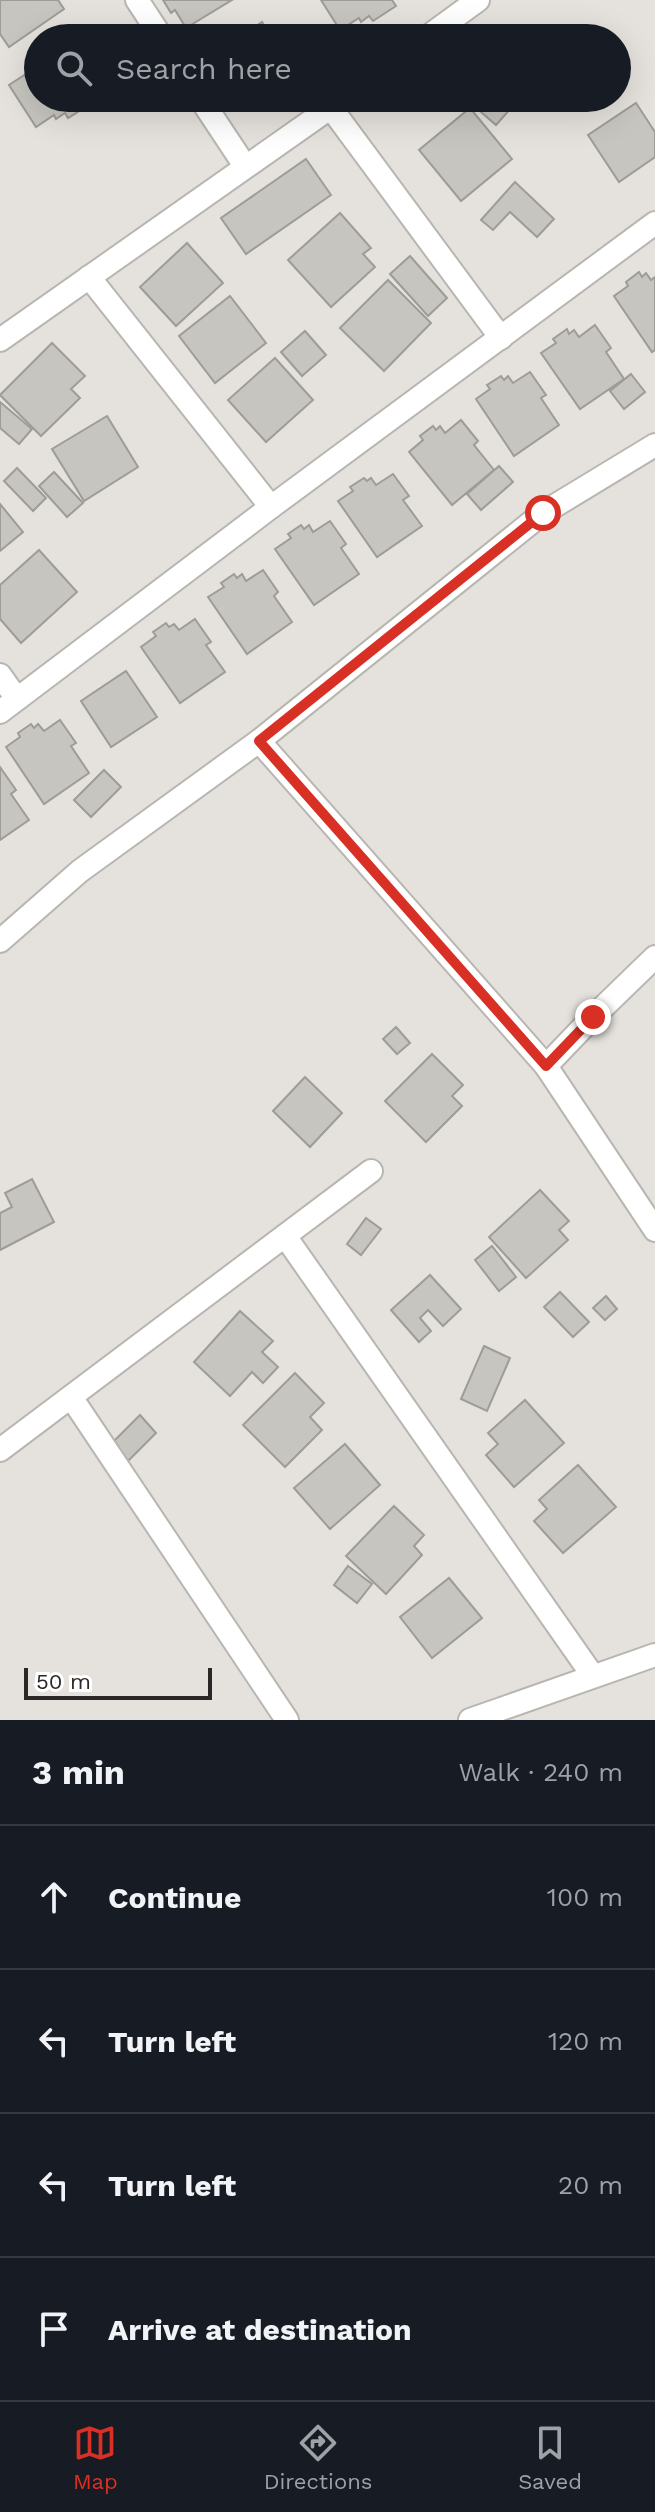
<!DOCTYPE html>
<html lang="en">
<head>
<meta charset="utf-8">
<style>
  body { margin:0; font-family:"Work Sans",sans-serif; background:#20242c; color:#f1f3f6 }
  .scale { position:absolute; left:24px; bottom:20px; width:188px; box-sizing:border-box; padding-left:8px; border:4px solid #292826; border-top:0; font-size:22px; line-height:28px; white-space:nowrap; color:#292826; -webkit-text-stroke:6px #fff; paint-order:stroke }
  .stop { position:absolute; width:24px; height:24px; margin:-18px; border:6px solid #d93025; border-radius:50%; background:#fff }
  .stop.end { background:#d93025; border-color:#fff; box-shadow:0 2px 8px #0008 }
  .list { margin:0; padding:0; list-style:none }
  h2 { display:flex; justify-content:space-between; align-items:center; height:104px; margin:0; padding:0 32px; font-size:34px }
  h2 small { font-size:26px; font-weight:400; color:#9ea1a6 }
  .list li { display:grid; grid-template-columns:52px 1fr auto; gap:24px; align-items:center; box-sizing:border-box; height:144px; padding:0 32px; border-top:2px solid #363941 }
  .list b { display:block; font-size:30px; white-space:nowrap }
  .list em { font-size:26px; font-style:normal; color:#9ea1a6 }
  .icon { flex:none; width:44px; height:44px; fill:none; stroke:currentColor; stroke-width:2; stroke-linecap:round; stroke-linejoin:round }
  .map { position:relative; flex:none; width:655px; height:1720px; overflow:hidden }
  .search { position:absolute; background:#171b24; box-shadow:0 8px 32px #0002; left:24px; right:24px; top:24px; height:88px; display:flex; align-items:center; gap:20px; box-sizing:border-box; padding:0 28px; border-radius:44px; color:#9ea1a6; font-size:30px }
  .sheet { height:680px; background:#171b24 }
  nav { display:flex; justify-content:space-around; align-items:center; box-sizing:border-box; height:112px; border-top:2px solid #363941; background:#171b24; font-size:22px; color:#9ea1a6 }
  nav a { display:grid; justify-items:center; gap:4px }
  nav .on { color:#d93025 }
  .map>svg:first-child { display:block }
  .building { fill:#c7c5bf; stroke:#9e9c97; stroke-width:2 }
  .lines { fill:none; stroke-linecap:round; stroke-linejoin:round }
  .minor-casing { stroke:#b8b6b1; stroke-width:26 }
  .minor { stroke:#fff; stroke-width:22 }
  .route { stroke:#d93025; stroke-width:10 }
</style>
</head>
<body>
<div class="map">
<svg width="655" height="1720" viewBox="0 0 655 1720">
  <rect width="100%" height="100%" fill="#e5e2dd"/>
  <g class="building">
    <path d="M0,0H58L64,9L9,47L0,34Z"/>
    <path d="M163,0H232L186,28L175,10L171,13Z"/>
    <path d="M321,0H392L396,6L373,21L369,16L361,22L359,18L340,30Z"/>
    <path d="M262,22L272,38H218L230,30L233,36L242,31L244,34Z"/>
    <path d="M38,66V98H88L92,103L68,118L65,113L56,119L54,115L36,127L9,85Z"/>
    <path d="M481,98H520L496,125L474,106Z"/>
    <path d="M636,103L655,132V157L619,182L588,135Z"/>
    <path d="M470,108L512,159L461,201L419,150Z"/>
    <path d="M306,159L331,195L246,254L221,218Z"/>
    <path d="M515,182L554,219L537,237L510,212L493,230L481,220Z"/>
    <path d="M340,213L371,248L363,254L375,267L331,307L288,260Z"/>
    <path d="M187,243L223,283L176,326L140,287Z"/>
    <path d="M410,256L447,298L428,316L390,274Z"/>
    <path d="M639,272L642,277L646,273L651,280L655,277V350L652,352L614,296L628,286L626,282Z"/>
    <path d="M388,280L431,323L384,371L340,328Z"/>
    <path d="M230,296L266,343L215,383L179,336Z"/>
    <path d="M595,325L611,348L606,352L624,379L580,409L541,353L556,343L553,339L567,329L569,334L574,330L579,337Z"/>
    <path d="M305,331L326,355L302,376L281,352Z"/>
    <path d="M52,343L85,376L71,389L80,398L41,436L0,395Z"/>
    <path d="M275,358L313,400L266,442L228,400Z"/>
    <path d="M530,372L546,395L541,398L559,425L514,456L476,399L490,389L487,385L501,376L504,380L508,376L513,383Z"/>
    <path d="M631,374L645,392L624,409L610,391Z"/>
    <path d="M0,402L32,429L19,444L0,428Z"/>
    <path d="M107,416L138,467L84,501L52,449Z"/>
    <path d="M461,420L478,441L474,445L494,470L452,505L409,452L423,440L420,436L433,426L436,430L440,426L445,433Z"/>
    <path d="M499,466L513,482L481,510L467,494Z"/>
    <path d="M17,468L46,498L33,511L4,481Z"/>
    <path d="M54,472L83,503L67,517L39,486Z"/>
    <path d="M393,474L409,496L403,500L422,526L377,557L338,501L353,491L350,487L364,478L367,481L371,478L376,485Z"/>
    <path d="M0,504L23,532L0,551Z"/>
    <path d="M330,521L346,544L341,548L359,574L314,605L275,549L291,538L288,534L301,525L304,529L309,525L313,532Z"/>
    <path d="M39,550L77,592L21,643L0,619V585Z"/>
    <path d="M263,570L278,592L274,596L292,622L247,654L208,597L224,587L221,583L234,574L237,578L242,574L246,581Z"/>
    <path d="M195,619L211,642L206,645L225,672L180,703L141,647L156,636L153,632L166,623L169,627L174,624L179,630Z"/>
    <path d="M126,671L157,717L111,747L81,701Z"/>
    <path d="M60,720L76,743L71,746L89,773L44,804L6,747L20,737L18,733L31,724L34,728L38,724L44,731Z"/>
    <path d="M0,767L16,790L11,794L29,820L0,840Z"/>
    <path d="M104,770L121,787L91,817L74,800Z"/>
    <path d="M396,1027L410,1043L397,1054L383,1039Z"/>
    <path d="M432,1054L463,1085L452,1096L462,1106L426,1142L385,1101Z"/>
    <path d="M305,1077L342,1113L310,1147L273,1111Z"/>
    <path d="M32,1179L54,1222L0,1250V1213L12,1207L5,1193Z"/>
    <path d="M540,1190L569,1221L559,1230L568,1240L526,1278L489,1237Z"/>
    <path d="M366,1218L381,1229L361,1255L347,1244Z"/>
    <path d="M492,1246L516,1277L499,1291L475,1260Z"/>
    <path d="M430,1275L461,1309L443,1326L428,1310L420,1318L431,1331L419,1342L391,1310Z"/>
    <path d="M560,1292L589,1322L573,1337L544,1307Z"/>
    <path d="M606,1296L617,1309L605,1320L593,1308Z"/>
    <path d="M240,1311L273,1341L262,1352L278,1367L263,1383L252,1372L230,1396L194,1362Z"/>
    <path d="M484,1346L510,1358L487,1411L461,1399Z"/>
    <path d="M295,1373L324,1403L310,1417L322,1430L285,1467L243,1425Z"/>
    <path d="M525,1400L564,1443L514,1487L486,1455L498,1444L488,1433Z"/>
    <path d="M140,1415L156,1433L123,1466L106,1449Z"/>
    <path d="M345,1444L380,1485L330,1529L294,1488Z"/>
    <path d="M578,1465L616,1507L563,1553L534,1521L547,1509L539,1500Z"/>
    <path d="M394,1506L424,1535L414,1546L422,1555L386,1594L346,1556Z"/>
    <path d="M348,1566L372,1584L357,1603L334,1585Z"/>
    <path d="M449,1578L482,1618L432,1658L400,1617Z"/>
  </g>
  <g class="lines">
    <defs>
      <g id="minor">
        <path d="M137,0L162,38"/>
        <path d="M426,38L478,0"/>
        <path d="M200,98L245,166"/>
        <path d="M331,108L501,338"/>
        <path d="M89,277L271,507"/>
        <path d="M0,340L344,98"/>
        <path d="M0,675L17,699"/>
        <path d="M0,712L271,507L655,223"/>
        <path d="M259,741L546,1066L655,1230"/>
        <path d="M0,941L80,871L259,741L543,513L655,445"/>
        <path d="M546,1066L593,1017L655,957"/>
        <path d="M285,1236L593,1676"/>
        <path d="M71,1397L287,1720"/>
        <path d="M0,1450L371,1171"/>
        <path d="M470,1720L655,1655"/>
      </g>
    </defs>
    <use href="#minor" class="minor-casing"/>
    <use href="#minor" class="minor"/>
  </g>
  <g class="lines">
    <path class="route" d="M543,513L259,741L546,1066L593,1017"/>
  </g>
</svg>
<div class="scale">50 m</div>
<div class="stop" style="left:543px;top:513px"></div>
<div class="stop end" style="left:593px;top:1017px"></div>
<div class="search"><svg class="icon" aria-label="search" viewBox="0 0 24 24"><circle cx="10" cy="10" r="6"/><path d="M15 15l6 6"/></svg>Search here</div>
</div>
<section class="sheet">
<h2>3 min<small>Walk · 240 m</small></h2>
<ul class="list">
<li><svg class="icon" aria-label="ahead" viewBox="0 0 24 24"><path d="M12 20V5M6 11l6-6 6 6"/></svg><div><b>Continue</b></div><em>100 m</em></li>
<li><svg class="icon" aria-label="left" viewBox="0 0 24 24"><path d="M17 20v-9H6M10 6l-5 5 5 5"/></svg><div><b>Turn left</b></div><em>120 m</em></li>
<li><svg class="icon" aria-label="left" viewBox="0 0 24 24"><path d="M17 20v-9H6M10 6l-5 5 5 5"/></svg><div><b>Turn left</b></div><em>20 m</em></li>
<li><svg class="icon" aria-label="arrive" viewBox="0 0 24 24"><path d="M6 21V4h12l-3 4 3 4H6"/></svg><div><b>Arrive at destination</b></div></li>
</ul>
</section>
<nav>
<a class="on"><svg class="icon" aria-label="map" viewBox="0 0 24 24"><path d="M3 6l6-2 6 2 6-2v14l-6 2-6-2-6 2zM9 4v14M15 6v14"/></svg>Map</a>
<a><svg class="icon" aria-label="directions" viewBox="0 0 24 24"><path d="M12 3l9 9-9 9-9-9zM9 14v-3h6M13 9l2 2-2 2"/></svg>Directions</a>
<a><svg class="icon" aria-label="saved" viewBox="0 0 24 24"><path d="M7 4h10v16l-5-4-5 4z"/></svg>Saved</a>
</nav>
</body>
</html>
